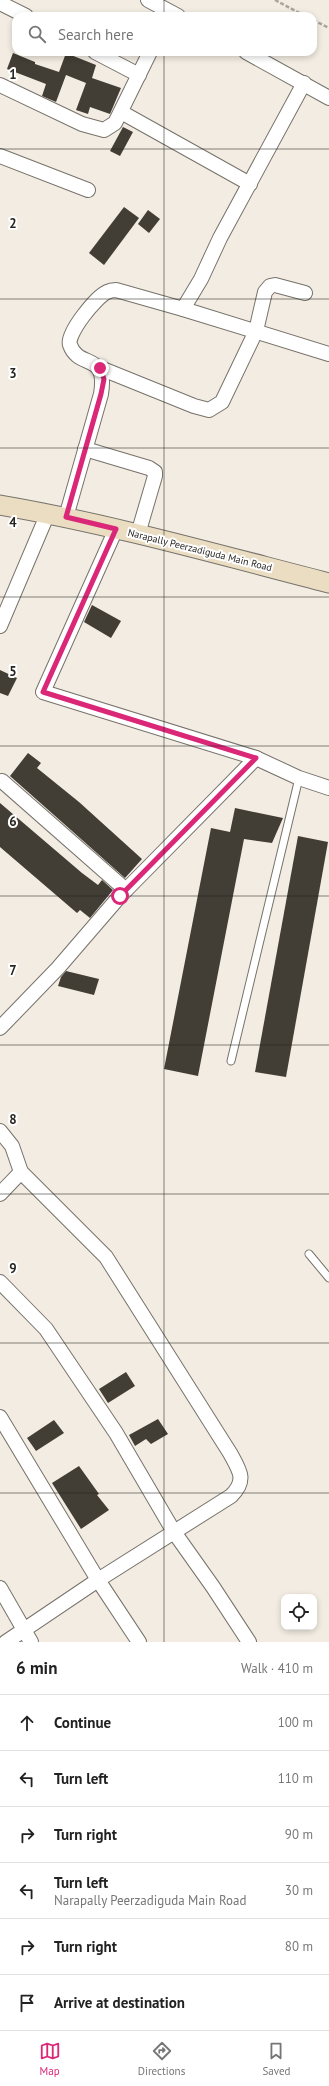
<!DOCTYPE html>
<html lang="en">
<head>
<meta charset="utf-8">
<style>
  body { margin:0; font-family:"PT Sans",sans-serif; background:#f6f6f6; color:#222 }
  .controls { position:absolute; right:12px; bottom:12px; display:grid; overflow:hidden; border-radius:8px; box-shadow:0 2px 6px #0003 }
  .controls button { width:36px; height:36px; display:grid; place-items:center; padding:0; border:0; border-bottom:1px solid #e0e0e0; background:#fff; color:#222; font:20px sans-serif }
  .stop { position:absolute; width:12px; height:12px; margin:-9px; border:3px solid #db2777; border-radius:50%; background:#fff }
  .stop.end { background:#db2777; border-color:#fff; box-shadow:0 1px 4px #0008 }
  .list { margin:0; padding:0; list-style:none }
  h2 { display:flex; justify-content:space-between; align-items:center; height:52px; margin:0; padding:0 16px; font-size:17px }
  h2 small { font-size:13px; font-weight:400; color:#767676 }
  .list li { display:grid; grid-template-columns:26px 1fr auto; gap:12px; align-items:center; box-sizing:border-box; height:56px; padding:0 16px; border-top:1px solid #e0e0e0 }
  .list b { display:block; font-size:15px; white-space:nowrap }
  .list p { margin:0; font-size:13px; white-space:nowrap; color:#767676 }
  .list em { font-size:13px; font-style:normal; color:#767676 }
  .icon { flex:none; width:22px; height:22px; fill:none; stroke:currentColor; stroke-width:2; stroke-linecap:round; stroke-linejoin:round }
  .map { position:relative; flex:none; width:329px; height:1642px; overflow:hidden }
  .search { position:absolute; background:#fff; box-shadow:0 2px 6px #0003; left:12px; right:12px; top:12px; height:44px; display:flex; align-items:center; gap:10px; box-sizing:border-box; padding:0 14px; border-radius:12px; color:#767676; font-size:15px }
  .sheet { height:388px; background:#fff }
  nav { display:flex; justify-content:space-around; align-items:center; box-sizing:border-box; height:56px; border-top:1px solid #e0e0e0; background:#fff; font-size:11px; color:#767676 }
  nav a { display:grid; justify-items:center; gap:2px }
  nav .on { color:#db2777 }
  .map>svg:first-child { display:block }
  .building { fill:#423d35 }
  .lines { fill:none; stroke-linecap:round; stroke-linejoin:round }
  .lane-casing { stroke:#77726a; stroke-width:9 }
  .street-casing { stroke:#77726a; stroke-width:16 }
  .secondary-casing { stroke:#77726a; stroke-width:21 }
  .path { stroke:#a9a59d; stroke-width:2.5; stroke-dasharray:4 2; stroke-linecap:butt }
  .lane { stroke:#fff; stroke-width:7 }
  .street { stroke:#fff; stroke-width:14 }
  .secondary { stroke:#eaddc2; stroke-width:19 }
  .route { stroke:#db2777; stroke-width:5 }
  .grid { fill:none; stroke:#262420; stroke-width:1; stroke-opacity:0.55 }
  .labels { text-anchor:middle; dominant-baseline:central; stroke-width:4; stroke-linejoin:round; paint-order:stroke }
  .street-label { font-size:10px; fill:#262420; stroke:#fff }
  .grid-label { font-size:13px; text-anchor:middle; font-weight:bold; fill:#262420; stroke:#fff; stroke-width:4; stroke-linejoin:round; paint-order:stroke }
</style>
</head>
<body>
<div class="map">
<svg width="329" height="1642" viewBox="0 0 329 1642">
  <rect width="100%" height="100%" fill="#f2ece2"/>
  <g class="building">
    <path d="M13,53L35,62V64L59,72L66,53L96,65L92,78L121,88L110,114L90,107L88,114L76,110L86,83L66,75L56,102L42,96L46,84L7,69Z"/>
    <path d="M123,127L133,132L120,156L110,151Z"/>
    <path d="M124,207L139,218L104,265L89,253Z"/>
    <path d="M148,210L160,219L149,233L138,224Z"/>
    <path d="M92,605L121,621L111,638L84,622Z"/>
    <path d="M0,670L17,678L8,696L0,693Z"/>
    <path d="M28,753L41,763L37,768L79,802L142,859L125,878L10,776Z"/>
    <path d="M0,803L82,873L98,885L102,880L113,890L90,918L80,910L77,913L0,847Z"/>
    <path d="M235,808L283,818L272,843L244,839L198,1076L164,1069L211,828L230,832Z"/>
    <path d="M298,836L328,842L286,1077L255,1072Z"/>
    <path d="M66,971L99,979L94,995L58,986L61,977Z"/>
    <path d="M126,1372L135,1386L108,1403L99,1389Z"/>
    <path d="M158,1419L168,1434L151,1444L146,1439L135,1446L129,1435Z"/>
    <path d="M54,1420L64,1433L36,1451L27,1438Z"/>
    <path d="M79,1466L99,1494L97,1495L109,1510L81,1529L52,1483Z"/>
  </g>
  <g class="lines">
    <defs>
      <g id="lane">
        <path d="M231,1061L299,778"/>
        <path d="M309,1254L329,1278"/>
      </g>
      <g id="street">
        <path d="M148,0L178,16"/>
        <path d="M0,3L26,16"/>
        <path d="M95,52L139,75"/>
        <path d="M246,52L329,98"/>
        <path d="M0,85L82,124L104,130L115,123L150,52"/>
        <path d="M121,112L250,184"/>
        <path d="M0,156L88,190"/>
        <path d="M183,309L329,354"/>
        <path d="M100,368L194,406L209,410L222,402L256,331L265,292L270,286L275,285L305,293"/>
        <path d="M85,449L149,468L155,472V476L138,534"/>
        <path d="M66,517L101,394C108,351 79,370 70,345C66,334 96,297 107,292C109,291 113,290 116,290L183,309L201,279L220,238L304,83"/>
        <path d="M116,529L43,692L256,758"/>
        <path d="M0,626L48,513"/>
        <path d="M2,781L126,890"/>
        <path d="M0,1028L58,968L120,896L256,758L299,778L329,788"/>
        <path d="M0,1131L12,1146L21,1172L106,1257L230,1453C240,1471 247,1480 231,1496L98,1580L6,1642"/>
        <path d="M0,1194L21,1172"/>
        <path d="M0,1282L46,1329L116,1433L174,1532L213,1587L249,1642"/>
        <path d="M0,1417L98,1580L139,1642"/>
        <path d="M0,1588L31,1642"/>
      </g>
      <path id="secondary" d="M0,505C111,524 220,555 329,583"/>
    </defs>
    <use href="#lane" class="lane-casing"/>
    <use href="#street" class="street-casing"/>
    <use href="#secondary" class="secondary-casing"/>
    <g class="path">
      <path d="M275,0L305,16"/>
      <path d="M313,20L329,28"/>
    </g>
    <use href="#lane" class="lane"/>
    <use href="#street" class="street"/>
    <use href="#secondary" class="secondary"/>
  </g>
  <g class="lines">
    <path class="route" d="M100,368L104,379L101,394L66,517L116,529L43,692L256,758L120,896"/>
  </g>
  <path class="grid" d="M164,0V16M164,52V1642M0,149H329M0,299H329M0,448H329M0,597H329M0,746H329M0,896H329M0,1045H329M0,1194H329M0,1343H329M0,1493H329"/>
  <g class="labels">
    <g class="street-label">
      <text transform="translate(200 550) rotate(14)">Narapally Peerzadiguda Main Road</text>
    </g>
  </g>
  <g class="grid-label">
    <text x="13" y="79">1</text>
    <text x="13" y="228">2</text>
    <text x="13" y="378">3</text>
    <text x="13" y="527">4</text>
    <text x="13" y="676">5</text>
    <text x="13" y="826">6</text>
    <text x="13" y="975">7</text>
    <text x="13" y="1124">8</text>
    <text x="13" y="1273">9</text>
  </g>
</svg>
<div class="controls">
<button><svg class="icon" aria-label="locate" viewBox="0 0 24 24"><circle cx="12" cy="12" r="6"/><path d="M12 2v4M12 18v4M2 12h4M18 12h4"/></svg></button>
</div>
<div class="stop" style="left:120px;top:896px"></div>
<div class="stop end" style="left:100px;top:368px"></div>
<div class="search"><svg class="icon" aria-label="search" viewBox="0 0 24 24"><circle cx="10" cy="10" r="6"/><path d="M15 15l6 6"/></svg>Search here</div>
</div>
<section class="sheet">
<h2>6 min<small>Walk · 410 m</small></h2>
<ul class="list">
<li><svg class="icon" aria-label="ahead" viewBox="0 0 24 24"><path d="M12 20V5M6 11l6-6 6 6"/></svg><div><b>Continue</b></div><em>100 m</em></li>
<li><svg class="icon" aria-label="left" viewBox="0 0 24 24"><path d="M17 20v-9H6M10 6l-5 5 5 5"/></svg><div><b>Turn left</b></div><em>110 m</em></li>
<li><svg class="icon" aria-label="right" viewBox="0 0 24 24"><path d="M7 20v-9h11M14 6l5 5-5 5"/></svg><div><b>Turn right</b></div><em>90 m</em></li>
<li><svg class="icon" aria-label="left" viewBox="0 0 24 24"><path d="M17 20v-9H6M10 6l-5 5 5 5"/></svg><div><b>Turn left</b><p>Narapally Peerzadiguda Main Road</p></div><em>30 m</em></li>
<li><svg class="icon" aria-label="right" viewBox="0 0 24 24"><path d="M7 20v-9h11M14 6l5 5-5 5"/></svg><div><b>Turn right</b></div><em>80 m</em></li>
<li><svg class="icon" aria-label="arrive" viewBox="0 0 24 24"><path d="M6 21V4h12l-3 4 3 4H6"/></svg><div><b>Arrive at destination</b></div></li>
</ul>
</section>
<nav>
<a class="on"><svg class="icon" aria-label="map" viewBox="0 0 24 24"><path d="M3 6l6-2 6 2 6-2v14l-6 2-6-2-6 2zM9 4v14M15 6v14"/></svg>Map</a>
<a><svg class="icon" aria-label="directions" viewBox="0 0 24 24"><path d="M12 3l9 9-9 9-9-9zM9 14v-3h6M13 9l2 2-2 2"/></svg>Directions</a>
<a><svg class="icon" aria-label="saved" viewBox="0 0 24 24"><path d="M7 4h10v16l-5-4-5 4z"/></svg>Saved</a>
</nav>
</body>
</html>
